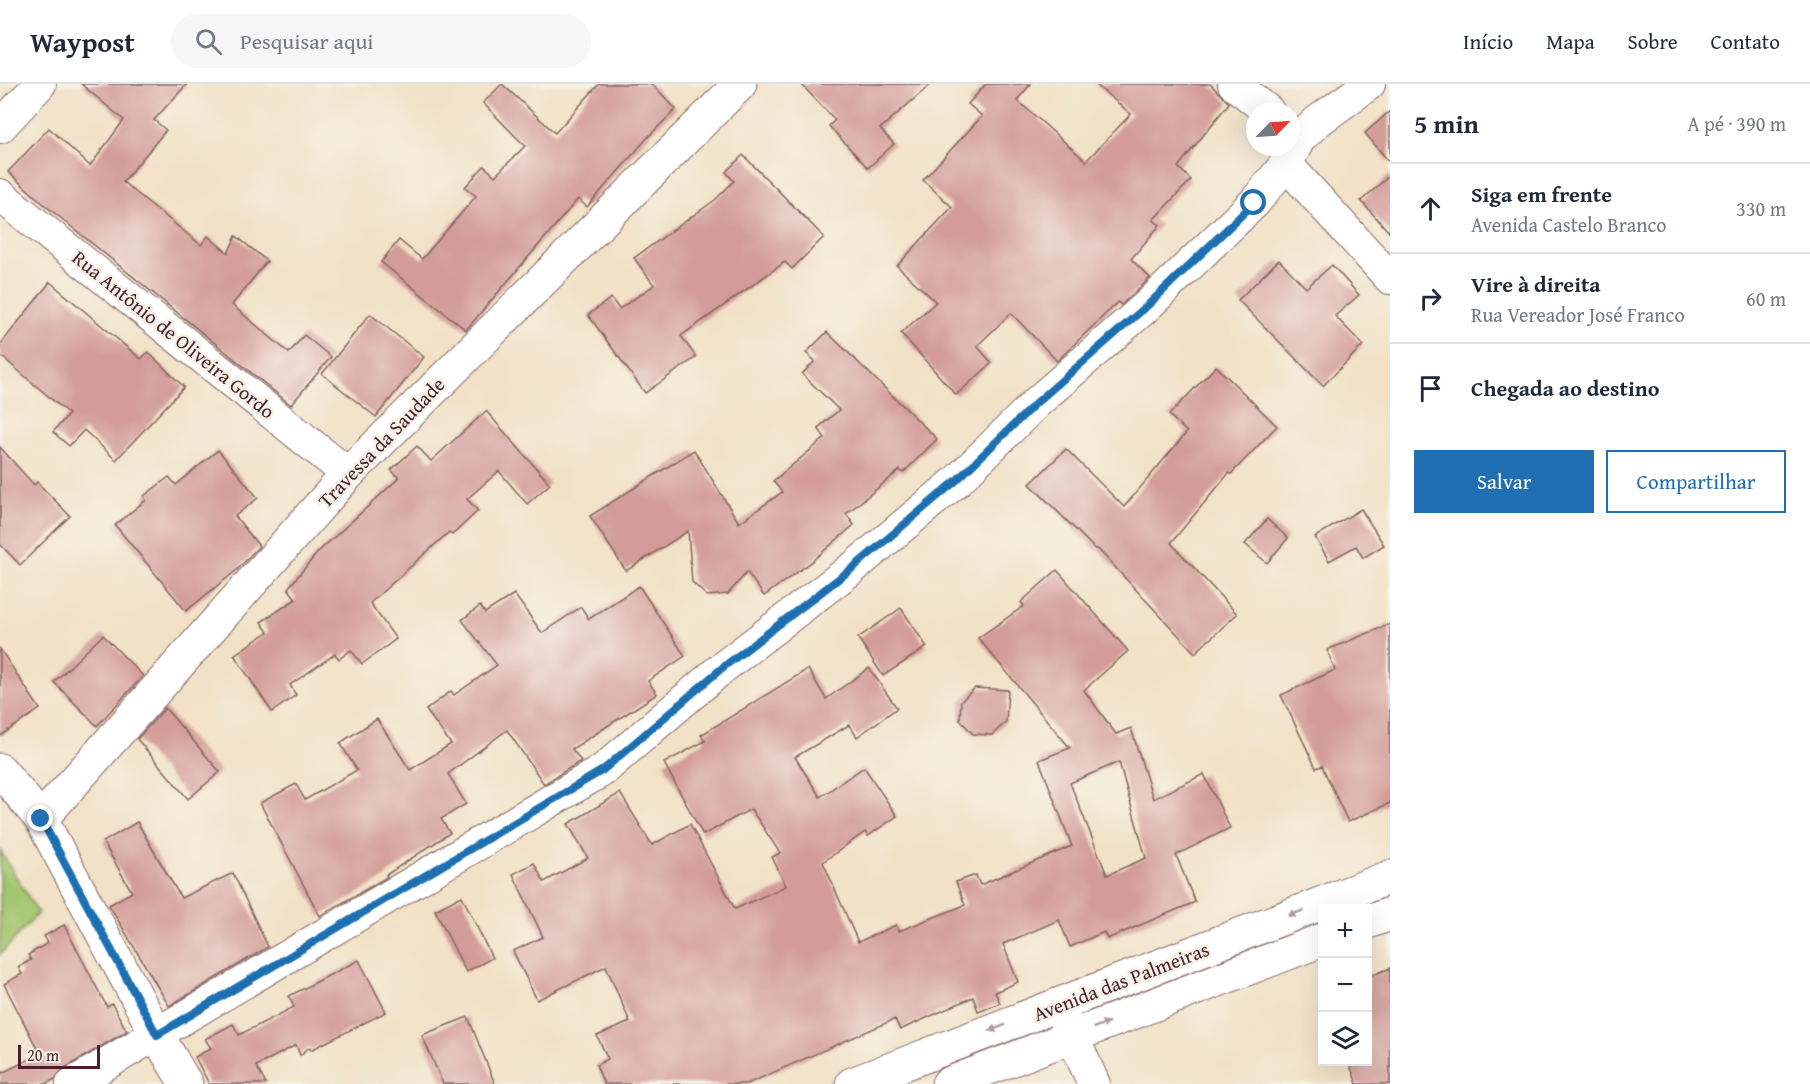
<!DOCTYPE html>
<html lang="pt">
<head>
<meta charset="utf-8">
<style>
  body { margin:0; font-family:"Gentium Book Plus",serif; background:#f6f6f7; color:#1f2937 }
  .controls { position:absolute; right:18px; bottom:18px; display:grid; overflow:hidden; border-radius:0px; box-shadow:0 6px 24px #0002 }
  .controls button { width:54px; height:54px; display:grid; place-items:center; padding:0; border:0; border-bottom:2px solid #e0e1e3; background:#fff; color:#1f2937; font:30px sans-serif }
  .compass { position:absolute; left:1246px; top:18px; width:54px; height:54px; border-radius:50%; background:#fff; box-shadow:0 6px 24px #0002; rotate:65deg }
  .scale { position:absolute; left:18px; bottom:15px; width:82px; box-sizing:border-box; padding-left:6px; border:3px solid #4a1f2b; border-top:0; font-size:16px; line-height:21px; white-space:nowrap; color:#4a1f2b; -webkit-text-stroke:4px #f7f3e8; paint-order:stroke }
  .stop { position:absolute; width:18px; height:18px; margin:-14px; border:4px solid #1f6fb2; border-radius:50%; background:#fff }
  .stop.end { background:#1f6fb2; border-color:#fff; box-shadow:0 2px 6px #0008 }
  .list { margin:0; padding:0; list-style:none }
  h2 { display:flex; justify-content:space-between; align-items:center; height:78px; margin:0; padding:0 24px; font-size:26px }
  h2 small { font-size:20px; font-weight:400; color:#747a83 }
  .list li { display:grid; grid-template-columns:39px 1fr auto; gap:18px; align-items:center; box-sizing:border-box; height:90px; padding:0 24px; border-top:2px solid #e0e1e3 }
  .list b { display:block; font-size:22px; white-space:nowrap }
  .list p { margin:0; font-size:20px; white-space:nowrap; color:#747a83 }
  .list em { font-size:20px; font-style:normal; color:#747a83 }
  .actions { display:flex; gap:12px; padding:18px 24px }
  .actions a { flex:1; padding:14px 0; border:2px solid #1f6fb2; border-radius:0px; text-align:center; font-size:21px; color:#1f6fb2 }
  .actions .main { background:#1f6fb2; color:#fff }
  .icon { flex:none; width:33px; height:33px; fill:none; stroke:currentColor; stroke-width:2; stroke-linecap:round; stroke-linejoin:round }
  .map { position:relative; flex:none; width:1390px; height:1000px; overflow:hidden }
  header { display:flex; align-items:center; gap:36px; box-sizing:border-box; height:84px; padding:0 30px; background:#fff; border-bottom:2px solid #e0e1e3 }
  header strong { font-size:28px }
  nav { display:flex; gap:33px; margin-inline-start:auto; font-size:21px }
  .search { width:420px; height:54px; background:#f6f6f7; display:flex; align-items:center; gap:15px; box-sizing:border-box; padding:0 21px; border-radius:33px; color:#747a83; font-size:22px }
  main { display:flex }
  aside { flex:1; background:#fff }
  .map>svg:first-child { display:block }
  .green { fill:#a3c66f; stroke:#76724d; stroke-width:1.5 }
  .building { fill:#d39c99; fill-rule:evenodd }
  .lines { fill:none; stroke-linecap:round; stroke-linejoin:round }
  .minor-casing { stroke:#846361; stroke-width:34 }
  .tertiary-casing { stroke:#846361; stroke-width:35 }
  .secondary-casing { stroke:#846361; stroke-width:35 }
  .minor { stroke:#fff; stroke-width:32 }
  .tertiary { stroke:#fff; stroke-width:33 }
  .secondary { stroke:#fff; stroke-width:33 }
  .oneway { fill:#ae9aa0 }
  .route { stroke:#1f6fb2; stroke-width:8 }
  .labels { text-anchor:middle; dominant-baseline:central; stroke-width:6; stroke-linejoin:round; paint-order:stroke }
  .street-label { font-size:20px; fill:#4a1f2b; stroke:#f7f3e8 }
</style>
</head>
<body>
<header>
<strong>Waypost</strong>
<div class="search"><svg class="icon" aria-label="search" viewBox="0 0 24 24"><circle cx="10" cy="10" r="6"/><path d="M15 15l6 6"/></svg>Pesquisar aqui</div>
<nav><a>Início</a><a>Mapa</a><a>Sobre</a><a>Contato</a></nav>
</header>
<main>
<div class="map">
<svg width="1390" height="1000" viewBox="0 0 1390 1000">
  <rect width="100%" height="100%" fill="#f7f3e8"/>
  <filter id="ink" filterUnits="userSpaceOnUse"><feTurbulence type="fractalNoise" baseFrequency=".0167" numOctaves="2"/><feDisplacementMap in="SourceGraphic" scale="12" xChannelSelector="R" yChannelSelector="G"/><feConvolveMatrix kernelMatrix="1 2 1 2 8 2 1 2 1" color-interpolation-filters="sRGB"/></filter>
  <filter id="wash" filterUnits="userSpaceOnUse"><feTurbulence type="fractalNoise" baseFrequency=".008" numOctaves="4" result="noise"/><feDisplacementMap in="SourceGraphic" scale="24" xChannelSelector="R" yChannelSelector="G"/><feGaussianBlur stdDeviation="1.35" result="paint"/><feColorMatrix in="noise" values="0 0 0 0 0 0 0 0 0 0 0 0 0 0 0 0 0 1.4 0 .05"/><feComposite in="paint" operator="in"/></filter>
  <g filter="url(#wash)">
    <rect width="100%" height="100%" fill="#f1e1c6"/>
    <path class="green" d="M0,766L38,829L0,871Z"/>
    <g id="blocks">
      <g class="building">
        <path d="M81,0H187L154,36L166,46L123,98L201,161L208,152L228,169L236,152L267,177L232,221L289,269L304,251L331,273L291,321L46,122L8,88L49,44L90,82L124,36Z"/>
        <path d="M502,0L555,49L599,0H652L676,25L649,52L587,123L578,115L466,246L381,178L399,156L422,175L476,112L465,103L484,82L495,92L525,62L483,19Z"/>
        <path d="M801,0H931L880,45L894,60L868,84L829,42L835,36Z"/>
        <path d="M986,0H1031L1017,16L1086,77L1131,30L1095,0H1210L1229,19L1178,83L1191,96L1153,136L1160,141L1131,175L1150,194L1121,221L1118,218L1057,277L1011,229L977,262L992,279L956,311L901,249L936,218L897,182L952,123L923,96L982,32L968,20Z"/>
        <path d="M1390,27V79L1365,49Z"/>
        <path d="M743,71L824,153L792,185L785,178L681,252L696,273L645,309L588,231L611,214L619,225L654,201L634,174L715,116L734,97L726,88Z"/>
        <path d="M1390,91V149L1361,117Z"/>
        <path d="M1279,176L1306,204L1332,181L1359,211L1335,232L1363,261L1323,302L1238,216Z"/>
        <path d="M50,198L141,275L148,268L184,303L116,376L84,346L69,362L53,348L69,330L0,271V261Z"/>
        <path d="M370,230L424,273L376,333L322,290Z"/>
        <path d="M827,248L937,355L903,389L900,386L846,430L854,441L811,478L764,512L747,488L728,510L707,512L692,498L688,447L626,487L590,432L694,366L739,439L782,408L773,397L825,354L818,344L839,326L802,290L815,277L806,269Z"/>
        <path d="M1216,282L1277,342L1231,390L1229,389L1171,459L1237,530L1195,569L1098,465H1095L1030,400L1066,365L1124,423L1187,348L1169,331Z"/>
        <path d="M486,327L550,400L527,420L499,387L467,415L478,427L452,451L449,448L370,519L396,555L362,580L351,566L339,575L335,570L290,601L296,611L272,628L234,571L268,548L261,538L296,515L288,504L318,468L399,394L391,386L417,362L431,377Z"/>
        <path d="M0,363L34,401L37,398L70,432L20,481L0,460Z"/>
        <path d="M218,366L258,414L235,432L259,462L237,486L186,527L115,441L146,416L144,412L169,393L176,401Z"/>
        <path d="M1361,425L1384,461L1363,474L1356,462L1329,477L1315,453Z"/>
        <path d="M1267,435L1288,454L1267,479L1245,460Z"/>
        <path d="M1057,486L1128,567L1084,606L1116,650L1131,644L1153,715L1204,690L1230,744L1176,771L1195,818L1107,855L1104,848L1070,863L1059,836L1003,860L1018,898L995,908L1000,919L978,927L973,913L900,946L895,935L747,1000H604L596,981L608,975L597,952L630,938L606,882L537,916L513,867L543,853L513,790L534,779L544,798L588,774L568,740L620,709L652,761L690,740L735,825L786,802L772,773L780,769L751,725L703,751L664,679L705,657L701,651L808,585L826,615L869,584L897,624L857,653L849,641L795,673L820,713L864,683L897,732L868,752L865,748L823,778L858,858L896,841L899,847L965,821L956,798L976,791L980,801L1072,762L1039,676L1070,664L978,554L1024,522L1021,518ZM1119,678L1146,774L1107,791L1070,699Z"/>
        <path d="M639,502L685,572L648,597L657,610L572,665L581,677L544,700L507,646L448,690L466,720L441,735L450,749L386,791L387,793L320,832L260,719L296,700L305,716L357,686L340,659L377,635L410,686L451,660L426,626L451,607L454,611L497,581L462,536L480,522L485,529L514,510L542,549L581,523L589,535Z"/>
        <path d="M901,524L927,563L883,592L858,554Z"/>
        <path d="M1390,540V719L1348,738L1322,682L1316,684L1281,611L1335,586L1327,566Z"/>
        <path d="M103,551L143,592L97,642L54,598Z"/>
        <path d="M0,565L40,625L0,652Z"/>
        <path d="M975,604L1008,606L1006,638L992,651L973,650L960,636L961,617Z"/>
        <path d="M165,624L220,688L188,715L137,655Z"/>
        <path d="M137,738L181,814L233,789L268,863L169,922L109,821L132,808L103,758Z"/>
        <path d="M462,812L492,874L466,888L435,826Z"/>
        <path d="M64,841L107,923L112,920L127,947L63,985L55,995L46,1000H0V990L40,970L4,900L22,890L18,883L31,876L28,871L48,859L44,852Z"/>
        <path d="M359,876L386,928L311,966L310,963L300,971L296,961L256,982L266,1000H209L195,973L211,964L205,955L233,940L239,951L294,923L289,912Z"/>
        <path d="M1390,884V1000H1357L1349,978H1368V893Z"/>
        <path d="M468,933L495,1000H443L422,951Z"/>
      </g>
    </g>
  </g>
  <g filter="url(#ink)">
    <use href="#blocks" fill-opacity="0" stroke="#846361" stroke-width="1.5"/>
    <g class="lines">
      <defs>
        <g id="minor">
          <path d="M1234,0L1268,27"/>
          <path d="M0,43L40,0"/>
          <path d="M1286,80L1390,194"/>
          <path d="M0,111L348,390"/>
          <path d="M1061,927L1094,1000"/>
          <path d="M72,1000L603,686L722,584L854,483L958,396L1036,319L1148,221L1254,119L1286,80L1300,54L1318,37L1369,0"/>
        </g>
        <g id="tertiary">
          <path d="M0,686L41,735L157,951L186,1000"/>
          <path d="M41,735L348,390L740,0"/>
        </g>
        <g id="secondary">
          <path d="M1368,838L1390,830"/>
          <path d="M852,1000L1390,793"/>
          <path d="M948,1000L1322,856"/>
        </g>
      </defs>
      <use href="#minor" class="minor-casing"/>
      <use href="#tertiary" class="tertiary-casing"/>
      <use href="#secondary" class="secondary-casing"/>
      <use href="#minor" class="minor"/>
      <use href="#tertiary" class="tertiary"/>
      <use href="#secondary" class="secondary"/>
    </g>
    <defs><path id="oneway-solid" d="M-6-.8H1V-3.2L6.5 0L1 3.2V.8H-6Z" transform="scale(1.5)"/></defs>
    <g class="oneway">
      <use href="#oneway-solid" transform="translate(1296 829) rotate(159)"/>
      <use href="#oneway-solid" transform="translate(1101 941) rotate(-21)"/>
      <use href="#oneway-solid" transform="translate(997 944) rotate(159)"/>
    </g>
  </g>
  <g class="lines" filter="url(#ink)">
    <path class="route" d="M41,735L157,951L603,686L722,584L854,483L957,396L1036,319L1148,221L1254,119"/>
  </g>
  <g class="labels">
    <g class="street-label">
      <text transform="translate(174 250) rotate(39)">Rua Antônio de Oliveira Gordo</text>
      <text transform="translate(381 358) rotate(-46)">Travessa da Saudade</text>
      <text transform="translate(1121 897) rotate(-21)">Avenida das Palmeiras</text>
    </g>
  </g>
</svg>
<div class="controls">
<button>+</button>
<button>−</button>
<button><svg class="icon" aria-label="layers" viewBox="0 0 24 24"><path d="M12 4l9 5-9 5-9-5zM3 14l9 5 9-5"/></svg></button>
</div>
<svg class="compass" viewBox="-18 -18 36 36"><path d="M0-13l5 13h-10z" fill="#e53935"/><path d="M0 13l5-13h-10z" fill="#747a83"/></svg>
<div class="scale">20 m</div>
<div class="stop" style="left:1254px;top:119px"></div>
<div class="stop end" style="left:41px;top:735px"></div>
</div>
<aside>
<h2>5 min<small>A pé · 390 m</small></h2>
<ul class="list">
<li><svg class="icon" aria-label="ahead" viewBox="0 0 24 24"><path d="M12 20V5M6 11l6-6 6 6"/></svg><div><b>Siga em frente</b><p>Avenida Castelo Branco</p></div><em>330 m</em></li>
<li><svg class="icon" aria-label="right" viewBox="0 0 24 24"><path d="M7 20v-9h11M14 6l5 5-5 5"/></svg><div><b>Vire à direita</b><p>Rua Vereador José Franco</p></div><em>60 m</em></li>
<li><svg class="icon" aria-label="arrive" viewBox="0 0 24 24"><path d="M6 21V4h12l-3 4 3 4H6"/></svg><div><b>Chegada ao destino</b></div></li>
</ul>
<div class="actions"><a class="main">Salvar</a><a>Compartilhar</a></div>
</aside>
</main>
</body>
</html>
